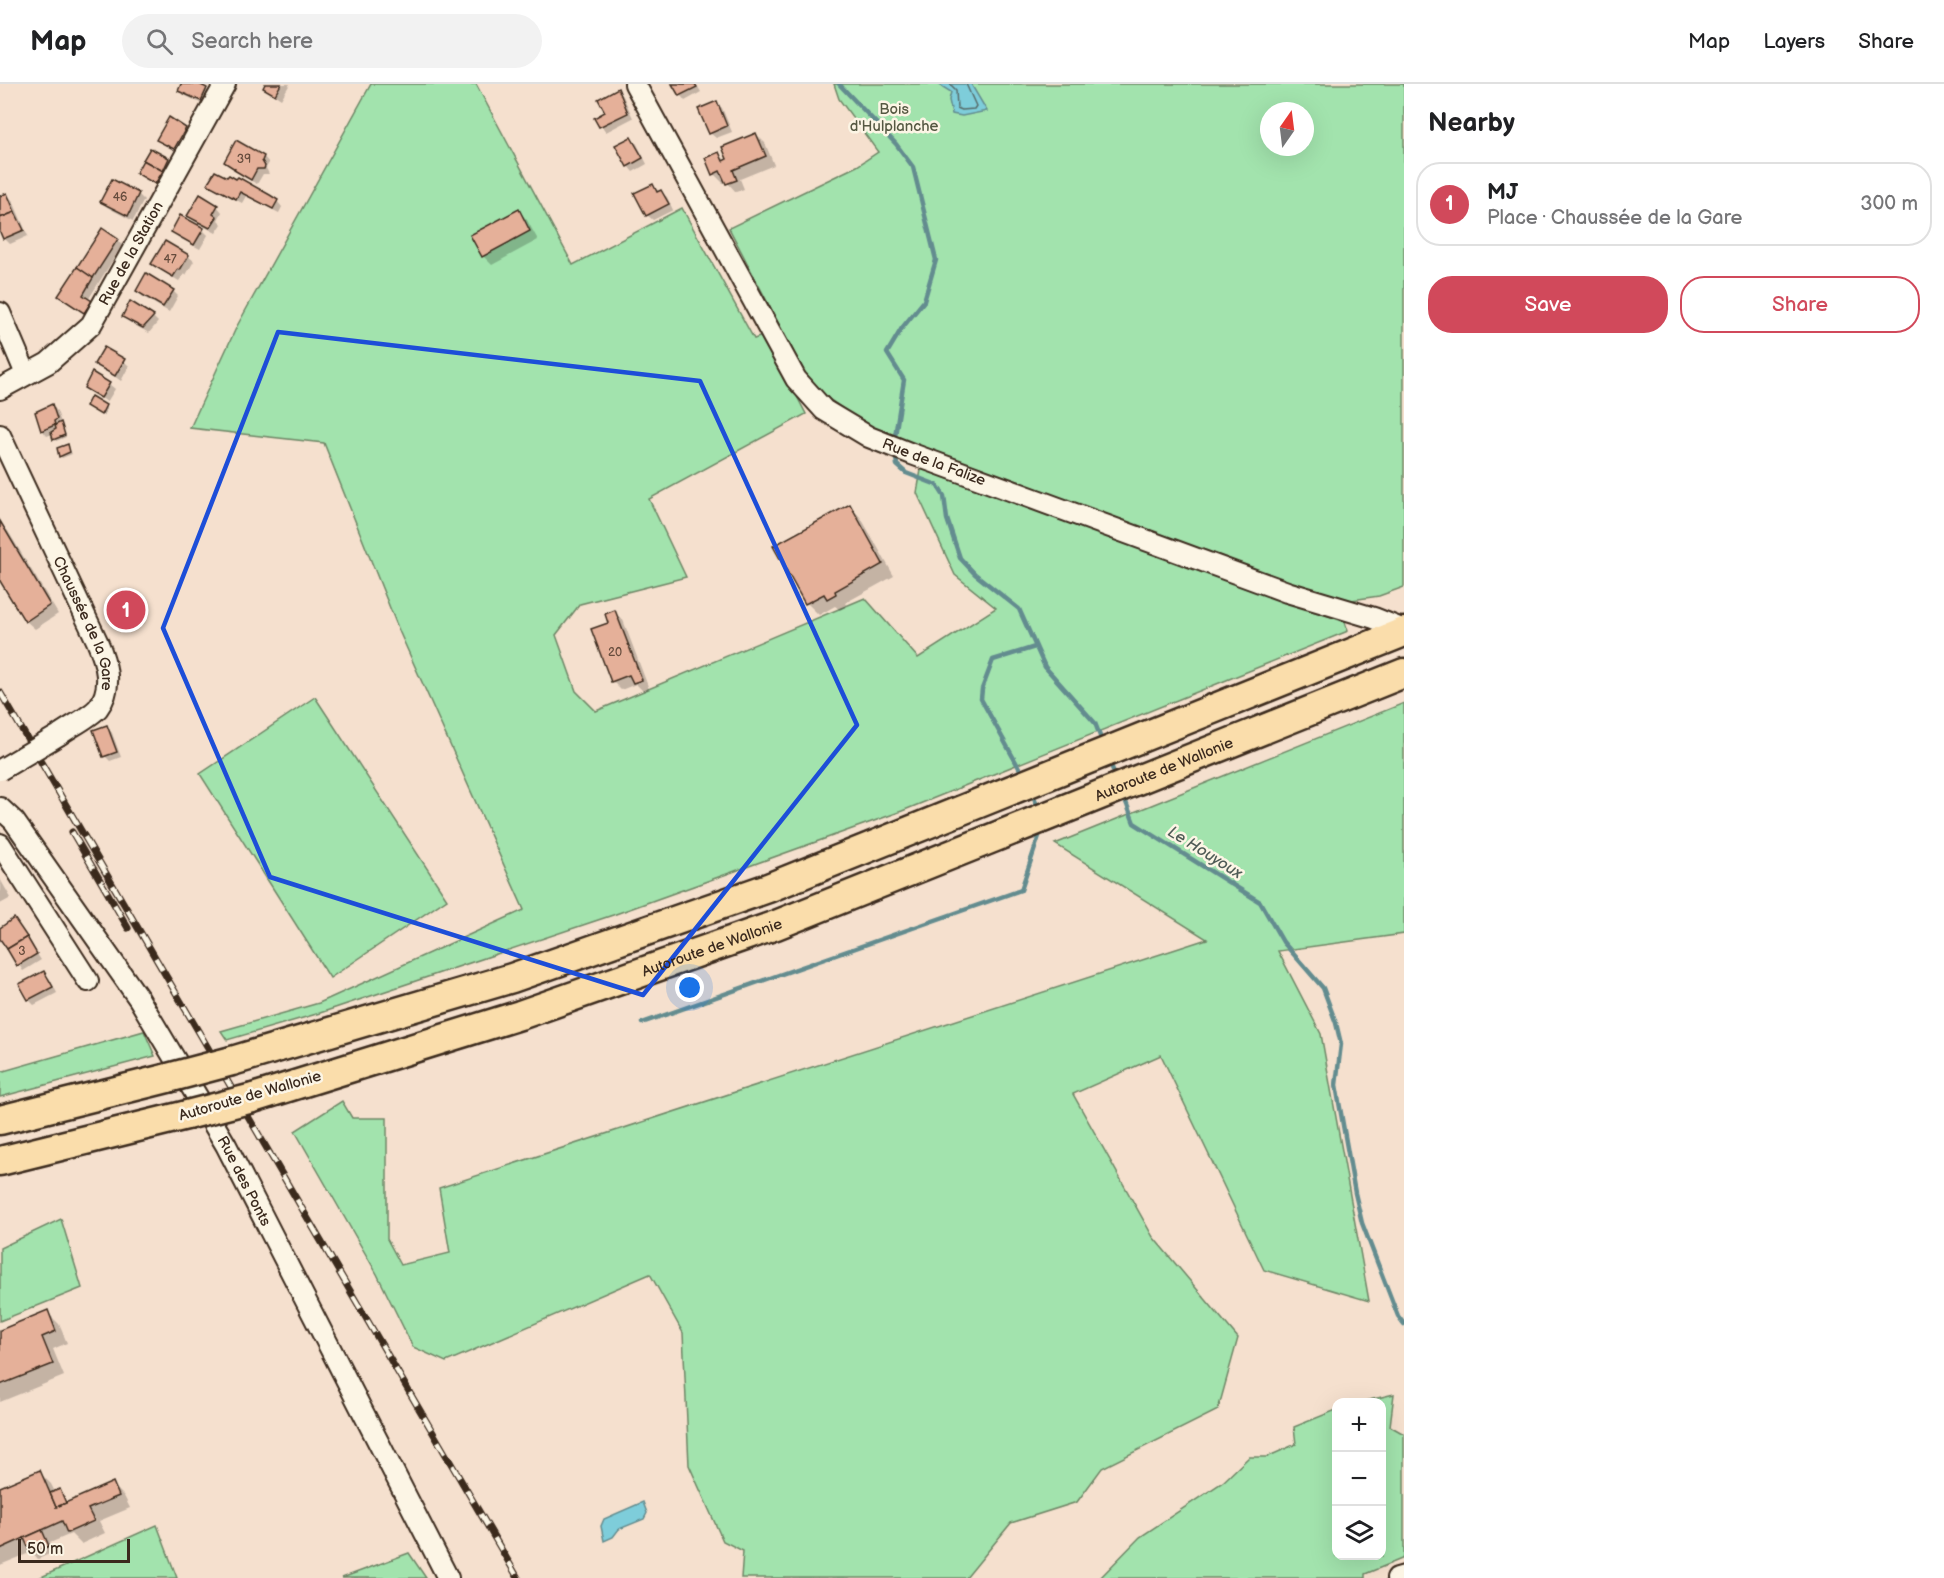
<!DOCTYPE html>
<html lang="en">
<head>
<meta charset="utf-8">
<style>
  body { margin:0; font-family:"Balsamiq Sans",sans-serif; background:#f2f2f2; color:#202124 }
  .controls { position:absolute; right:18px; bottom:18px; display:grid; overflow:hidden; border-radius:12px; box-shadow:0 6px 24px #0002 }
  .controls button { width:54px; height:54px; display:grid; place-items:center; padding:0; border:0; border-bottom:2px solid #e0e0e0; background:#fff; color:#202124; font:30px sans-serif }
  .compass { position:absolute; left:1260px; top:18px; width:54px; height:54px; border-radius:50%; background:#fff; box-shadow:0 6px 24px #0002; rotate:14deg }
  .scale { position:absolute; left:18px; bottom:15px; width:112px; box-sizing:border-box; padding-left:6px; border:3px solid #3b2a1e; border-top:0; font-size:16px; line-height:21px; white-space:nowrap; color:#3b2a1e; -webkit-text-stroke:4px #fcf5e5; paint-order:stroke }
  .you { position:absolute; left:690px; top:904px; width:21px; height:21px; margin:-15px; border:4px solid #fff; border-radius:50%; background:#1a73e8; box-shadow:0 0 0 9px #1a73e833 }
  .badge { display:grid; place-items:center; width:39px; height:39px; border-radius:50%; background:#d1495b; color:#fff; font-size:20px; font-weight:700 }
  .pin { position:absolute; translate:-50% -50%; border:3px solid #fff; box-shadow:0 2px 6px #0006 }
  .list { margin:0; padding:0; list-style:none }
  h2 { display:flex; justify-content:space-between; align-items:center; height:78px; margin:0; padding:0 24px; font-size:26px }
  h2 small { font-size:20px; font-weight:400; color:#757577 }
  .list li { display:grid; grid-template-columns:39px 1fr auto; gap:18px; align-items:center; box-sizing:border-box; height:84px; margin:0 12px 12px; padding:0 12px; border:2px solid #e0e0e0; border-radius:24px }
  .list b { display:block; font-size:22px; white-space:nowrap }
  .list p { margin:0; font-size:20px; white-space:nowrap; color:#757577 }
  .list em { font-size:20px; font-style:normal; color:#757577 }
  .actions { display:flex; gap:12px; padding:18px 24px }
  .actions a { flex:1; padding:14px 0; border:2px solid #d1495b; border-radius:24px; text-align:center; font-size:21px; color:#d1495b }
  .actions .main { background:#d1495b; color:#fff }
  .icon { flex:none; width:33px; height:33px; fill:none; stroke:currentColor; stroke-width:2; stroke-linecap:round; stroke-linejoin:round }
  .map { position:relative; flex:none; width:1404px; height:1494px; overflow:hidden }
  header { display:flex; align-items:center; gap:36px; box-sizing:border-box; height:84px; padding:0 30px; background:#fff; border-bottom:2px solid #e0e0e0 }
  header strong { font-size:28px }
  nav { display:flex; gap:33px; margin-inline-start:auto; font-size:21px }
  .search { width:420px; height:54px; background:#f2f2f2; display:flex; align-items:center; gap:15px; box-sizing:border-box; padding:0 21px; border-radius:33px; color:#757577; font-size:22px }
  main { display:flex }
  aside { flex:1; background:#fff }
  .map>svg:first-child { display:block }
  .green { fill:#a2e3ad; stroke:#6e8666; stroke-width:1.5; fill-rule:evenodd }
  .water { fill:#7ecdda; stroke:#638c8f; stroke-width:1.5 }
  .shadow { fill:#0003 }
  .lines { fill:none; stroke-linecap:round; stroke-linejoin:round }
  .shore { stroke:#566b69; stroke-width:1.5 }
  .stream { stroke:#638c8f; stroke-width:4.5 }
  .building { fill:#e5b099; stroke:#3b2a1e; stroke-width:1.5 }
  .minor-casing { stroke:#3b2a1e; stroke-width:24 }
  .highway-casing { stroke:#3b2a1e; stroke-width:33 }
  .minor { stroke:#fcf5e5; stroke-width:20 }
  .highway { stroke:#faddab; stroke-width:28 }
  .rail-casing { stroke:#3b2a1e; stroke-width:7 }
  .rail { stroke:#fcf5e5; stroke-width:4.5; stroke-dasharray:14; stroke-linecap:butt }
  .minor-bridge-casing { stroke:#3b2a1e; stroke-width:24; stroke-linecap:butt }
  .highway-bridge-casing { stroke:#3b2a1e; stroke-width:33; stroke-linecap:butt }
  .minor-bridge { stroke:#fcf5e5; stroke-width:20 }
  .highway-bridge { stroke:#faddab; stroke-width:28 }
  .marked { fill:none; stroke:#1d4ed8; stroke-width:4.5; stroke-linejoin:round }
  .labels { text-anchor:middle; dominant-baseline:central; stroke-width:5; stroke-linejoin:round; paint-order:stroke }
  .number-label { font-size:12px; fill:#664c3d }
  .park-label { font-size:15px; fill:#555842; stroke:#fcf5e5 }
  .street-label { font-size:15px; fill:#3b2a1e; stroke:#fcf5e5 }
  .water-label { font-size:16px; font-style:italic; fill:#4f5b56; stroke:#fcf5e5 }
</style>
</head>
<body>
<header>
<strong>Map</strong>
<div class="search"><svg class="icon" aria-label="search" viewBox="0 0 24 24"><circle cx="10" cy="10" r="6"/><path d="M15 15l6 6"/></svg>Search here</div>
<nav><a>Map</a><a>Layers</a><a>Share</a></nav>
</header>
<main>
<div class="map">
<svg width="1404" height="1494" viewBox="0 0 1404 1494">
  <rect width="100%" height="100%" fill="#f5e0ce"/>
  <filter id="ink" filterUnits="userSpaceOnUse"><feTurbulence type="fractalNoise" baseFrequency=".0167" numOctaves="2"/><feDisplacementMap in="SourceGraphic" scale="12" xChannelSelector="R" yChannelSelector="G"/><feConvolveMatrix kernelMatrix="1 2 1 2 8 2 1 2 1" color-interpolation-filters="sRGB"/></filter>
  <g filter="url(#ink)">
    <g class="green">
      <path d="M371,0H476L573,181L682,124L754,255L765,251L806,330L649,415L686,493L580,520L556,551L576,607L596,627L865,514L918,574L996,524L955,491L917,409L922,380L1345,538L1348,547L902,727L613,831L320,929L227,956L221,947L319,919L524,826L400,549L324,359L190,344L237,242Z"/>
      <path d="M834,0H1404V503L1379,512L1345,517L1209,472L917,366L856,334L811,302L729,144L857,82L878,68L839,15ZM1269,27H1305V63H1269Z"/>
      <path d="M315,613L447,815L330,894L200,690Z"/>
      <path d="M1404,619V850L1278,867L1321,950L1369,1217L1264,1186L1161,971L1073,1010L1153,1153L1238,1254L1218,1326L1102,1384L1077,1418L1011,1439L966,1494H741L743,1467L723,1457L689,1381L683,1249L650,1190L446,1278L413,1263L377,1190L295,1047L342,1017L352,1034H387V1155L401,1181L450,1169L439,1104L1207,855L1055,760Z"/>
      <path d="M144,947L155,972L0,1013V988Z"/>
      <path d="M61,1135L82,1204L0,1237V1164Z"/>
      <path d="M1394,1310L1390,1342L1404,1350V1474L1365,1490V1494H1100L1140,1453L1223,1398L1249,1373H1267L1296,1360L1294,1343L1336,1326V1472H1382V1318H1361Z"/>
      <path d="M157,1441L177,1494H39Z"/>
      <path d="M409,1469L426,1494H342Z"/>
    </g>
    <g class="water">
      <path d="M938,0H971L987,27L962,32L952,30L949,16L951,8Z"/>
      <path d="M643,1418L647,1429L644,1435L619,1445L613,1453L604,1457L601,1442L604,1435Z"/>
    </g>
    <g class="shadow">
      <path d="M183,0H195L206,5L212,11L206,22L186,12L180,6Z"/>
      <path d="M266,0H290L281,15L265,4Z"/>
      <path d="M698,3L701,8L685,17L681,12Z"/>
      <path d="M618,6L623,12L633,34L606,48L596,34L607,29Z"/>
      <path d="M717,19L722,24L732,48L716,54L710,49Z"/>
      <path d="M185,45L191,50L180,70L164,61L158,55Z"/>
      <path d="M756,50L765,59L774,81L740,95L744,105L736,108L726,97L723,99L714,90L719,70L726,77Z"/>
      <path d="M631,54L637,60L647,80L633,88L628,82Z"/>
      <path d="M237,58L264,73L269,79L266,84L269,90H263L257,100L242,92L226,77Z"/>
      <path d="M151,66L169,75L174,81L161,104L138,88Z"/>
      <path d="M112,97L139,111L144,116L133,137L107,123L102,117Z"/>
      <path d="M209,100L277,117L282,123L279,129L246,112L242,119L215,105Z"/>
      <path d="M652,102L667,113L673,126L653,136L647,131Z"/>
      <path d="M7,111L13,117L28,152L10,160L4,154L0,144V114Z"/>
      <path d="M217,122L222,128L218,136L222,140L216,149L194,137L189,131Z"/>
      <path d="M519,127L527,136L538,156L492,181L483,172Z"/>
      <path d="M203,146L208,151L200,165L178,153L173,147Z"/>
      <path d="M117,156L122,161L88,216L96,223L90,233L60,212Z"/>
      <path d="M188,172L194,177L186,191L184,190L179,197L159,185L153,180Z"/>
      <path d="M138,207H173L178,212L169,228L143,213Z"/>
      <path d="M123,232L153,233L158,238L149,249L129,238Z"/>
      <path d="M124,277L129,282L121,297L96,279Z"/>
      <path d="M109,300L115,305L107,318L86,303Z"/>
      <path d="M52,322L57,327L66,353L56,357L53,350L47,352L42,346Z"/>
      <path d="M105,322L107,324L104,332L90,324Z"/>
      <path d="M68,362L72,370L62,374L60,372Z"/>
      <path d="M850,422L861,434L894,492L845,519L847,522L840,526L835,522L819,531L807,519L775,463Z"/>
      <path d="M0,439L8,447L58,530L35,545L26,537L0,494Z"/>
      <path d="M131,512L136,518L145,539L128,546L122,541Z"/>
      <path d="M614,528L623,536L649,605L643,607L636,600L621,606L612,597L610,540Z"/>
      <path d="M107,643L112,649L121,673L110,677L105,672Z"/>
      <path d="M0,795L11,814L0,820Z"/>
      <path d="M14,836L41,876L23,887L0,852V846Z"/>
      <path d="M44,889L50,895L57,909L34,921L29,916Z"/>
      <path d="M47,1228L59,1240L67,1259L53,1265L64,1292L0,1318V1248Z"/>
      <path d="M39,1388L51,1400L55,1408L59,1406L62,1409L67,1420L112,1400L124,1412L130,1424L99,1437L105,1449L81,1460L71,1450L50,1459L54,1468L38,1475L32,1468L0,1481V1405Z"/>
    </g>
    <g class="lines">
      <path class="shore" d="M950,0L956,6L957,24L962,26L974,25L976,22L966,0"/>
      <g class="stream">
        <path d="M839,0L896,60L913,83L936,176L924,217L902,244L887,269L904,296L895,352"/>
        <path d="M896,374L897,381L906,389L937,401L944,412L947,435L960,474L975,490L1019,525L1045,583L1095,639L1103,660"/>
        <path d="M1109,676L1116,694"/>
        <path d="M1023,691L981,615L982,605L993,576L1035,563"/>
        <path d="M1032,709L1039,726"/>
        <path d="M1124,713L1134,739L1260,818L1283,858L1323,904L1336,939L1341,960L1336,1001L1355,1109L1362,1139L1398,1232L1404,1240"/>
        <path d="M642,939L1021,806L1041,746"/>
      </g>
    </g>
    <g class="building">
      <path d="M181,0H199L207,4L201,17L178,7Z"/>
      <path d="M265,0H281L275,11L263,4Z"/>
      <path d="M672,0H695L697,3L679,12Z"/>
      <path d="M618,4L628,29L599,43L594,34L605,28L598,15Z"/>
      <path d="M717,17L727,42L709,50L698,25Z"/>
      <path d="M169,33L186,44L174,65L156,56Z"/>
      <path d="M756,49L766,72L733,86L737,96L726,100L720,87L712,91L705,74L719,68L723,77L727,75L722,63Z"/>
      <path d="M631,53L643,74L627,83L615,61Z"/>
      <path d="M236,56L264,72L262,77L265,82L264,85H257L251,96L234,86L235,85L224,78Z"/>
      <path d="M150,64L169,74L163,87L143,76Z"/>
      <path d="M143,76L163,87L155,100L136,89Z"/>
      <path d="M215,87L227,93L229,91L236,95L238,93L270,111L278,116L273,125L240,108L236,115L207,100Z"/>
      <path d="M112,95L139,109L128,132L100,118Z"/>
      <path d="M653,100L657,108L661,106L669,120L646,132L634,109Z"/>
      <path d="M7,109L15,128L0,134V112Z"/>
      <path d="M200,110L218,121L213,130L217,133L210,144L187,132Z"/>
      <path d="M519,125L530,147L482,173L470,151Z"/>
      <path d="M15,128L24,146L3,155L0,148V134Z"/>
      <path d="M180,131L204,144L194,161L171,148Z"/>
      <path d="M102,144L118,155L93,194L77,183Z"/>
      <path d="M165,157L189,171L180,186L178,185L173,193L151,180Z"/>
      <path d="M77,183L93,194L83,211L92,217L84,229L58,212Z"/>
      <path d="M146,189L174,206L163,223L136,207Z"/>
      <path d="M130,217L154,232L143,244L122,233Z"/>
      <path d="M104,263L125,275L115,292L94,280Z"/>
      <path d="M92,288L110,299L101,314L84,304Z"/>
      <path d="M91,312L106,321L101,331L86,322Z"/>
      <path d="M52,320L57,335L54,337L55,341L41,347L35,328Z"/>
      <path d="M61,338L65,351L53,356L51,348L56,345L55,341Z"/>
      <path d="M68,360L70,368L59,373L57,364Z"/>
      <path d="M850,420L883,480L835,507L836,510L827,515L824,510L805,520L773,462Z"/>
      <path d="M0,437L50,521L25,538L0,497Z"/>
      <path d="M131,510L141,533L121,542L111,519Z"/>
      <path d="M615,526L642,596L633,599L629,591L611,598L591,545L608,539L605,530Z"/>
      <path d="M107,641L117,668L103,673L93,646Z"/>
      <path d="M14,834L27,853L7,865L0,855V844Z"/>
      <path d="M27,853L37,870L17,882L7,865Z"/>
      <path d="M44,887L53,903L28,916L19,900Z"/>
      <path d="M48,1226L56,1247L42,1253L53,1280L0,1301V1246Z"/>
      <path d="M40,1386L56,1423L113,1398L119,1412L88,1425L94,1437L67,1449L62,1437L0,1465V1403Z"/>
      <path d="M60,1405L66,1419L56,1423L50,1409Z"/>
      <path d="M42,1446L49,1462L31,1470L24,1454Z"/>
    </g>
    <g class="lines">
      <defs>
        <g id="minor">
          <path id="s1" d="M635,0L796,295L824,326L869,353L912,370L1287,508L1374,534L1404,546"/>
          <path d="M0,229L26,290"/>
          <path id="s2" d="M0,305L48,279L91,241L225,0"/>
          <path id="s3" d="M0,351L97,557C106,578 114,603 98,624C90,633 70,643 59,651"/>
          <path id="s4" d="M0,724L14,737L139,915L226,1061L448,1494"/>
          <path d="M0,760L88,897"/>
          <path d="M1397,1494L1404,1492"/>
        </g>
        <g id="highway">
          <path d="M232,977L512,894L768,804L1404,548"/>
          <path id="s5" d="M253,1014L520,931L776,841L1404,589"/>
          <path d="M0,1036L168,994"/>
          <path d="M0,1077L187,1031"/>
        </g>
      </defs>
      <use href="#minor" class="minor-casing"/>
      <use href="#highway" class="highway-casing"/>
      <use href="#minor" class="minor"/>
      <use href="#highway" class="highway"/>
      <defs>
        <g id="rail">
          <path d="M0,608L518,1494"/>
          <path d="M72,748L128,844"/>
        </g>
      </defs>
      <use href="#rail" class="rail-casing"/>
      <use href="#rail" class="rail"/>
      <defs>
        <path id="minor-bridge" d="M0,686L59,651"/>
        <g id="highway-bridge">
          <path d="M168,994L232,977"/>
          <path d="M187,1031L253,1014"/>
        </g>
      </defs>
      <use href="#minor-bridge" class="minor-bridge-casing"/>
      <use href="#highway-bridge" class="highway-bridge-casing"/>
      <use href="#minor-bridge" class="minor-bridge"/>
      <use href="#highway-bridge" class="highway-bridge"/>
    </g>
  </g>
  <path class="marked" d="M278,248L700,297L857,641L643,911L270,793L163,544Z"/>
  <g class="labels">
    <g class="number-label">
      <text x="244" y="75">39</text>
      <text x="120" y="113">46</text>
      <text x="170" y="175">47</text>
      <text x="615" y="568">20</text>
      <text x="22" y="867">3</text>
    </g>
    <g class="park-label">
      <text x="894" y="25">Bois<tspan x="894" dy="17">d'Hulplanche</tspan></text>
    </g>
    <g class="street-label">
      <text stroke="none"><textPath href="#s2" startOffset="194">Rue de la Station</textPath></text>
      <text stroke="none"><textPath href="#s1" startOffset="500">Rue de la Falize</textPath></text>
      <text stroke="none"><textPath href="#s3" startOffset="207">Chaussée de la Gare</textPath></text>
      <text stroke="none"><textPath href="#s5" startOffset="969">Autoroute de Wallonie</textPath></text>
      <text stroke="none"><textPath href="#s5" startOffset="483">Autoroute de Wallonie</textPath></text>
      <text transform="translate(250 1012) rotate(-16)">Autoroute de Wallonie</text>
      <text stroke="none"><textPath href="#s4" startOffset="447">Rue des Ponts</textPath></text>
    </g>
    <g class="water-label">
      <text transform="translate(1205 769) rotate(32)">Le Houyoux</text>
    </g>
  </g>
</svg>
<div class="controls">
<button>+</button>
<button>−</button>
<button><svg class="icon" aria-label="layers" viewBox="0 0 24 24"><path d="M12 4l9 5-9 5-9-5zM3 14l9 5 9-5"/></svg></button>
</div>
<svg class="compass" viewBox="-18 -18 36 36"><path d="M0-13l5 13h-10z" fill="#e53935"/><path d="M0 13l5-13h-10z" fill="#757577"/></svg>
<div class="scale">50 m</div>
<div class="you"></div>
<div class="pin badge" style="left:126px;top:526px">1</div>
</div>
<aside>
<h2>Nearby<small></small></h2>
<ul class="list">
<li><span class="badge">1</span><div><b>MJ</b><p>Place · Chaussée de la Gare</p></div><em>300 m</em></li>
</ul>
<div class="actions"><a class="main">Save</a><a>Share</a></div>
</aside>
</main>
</body>
</html>
